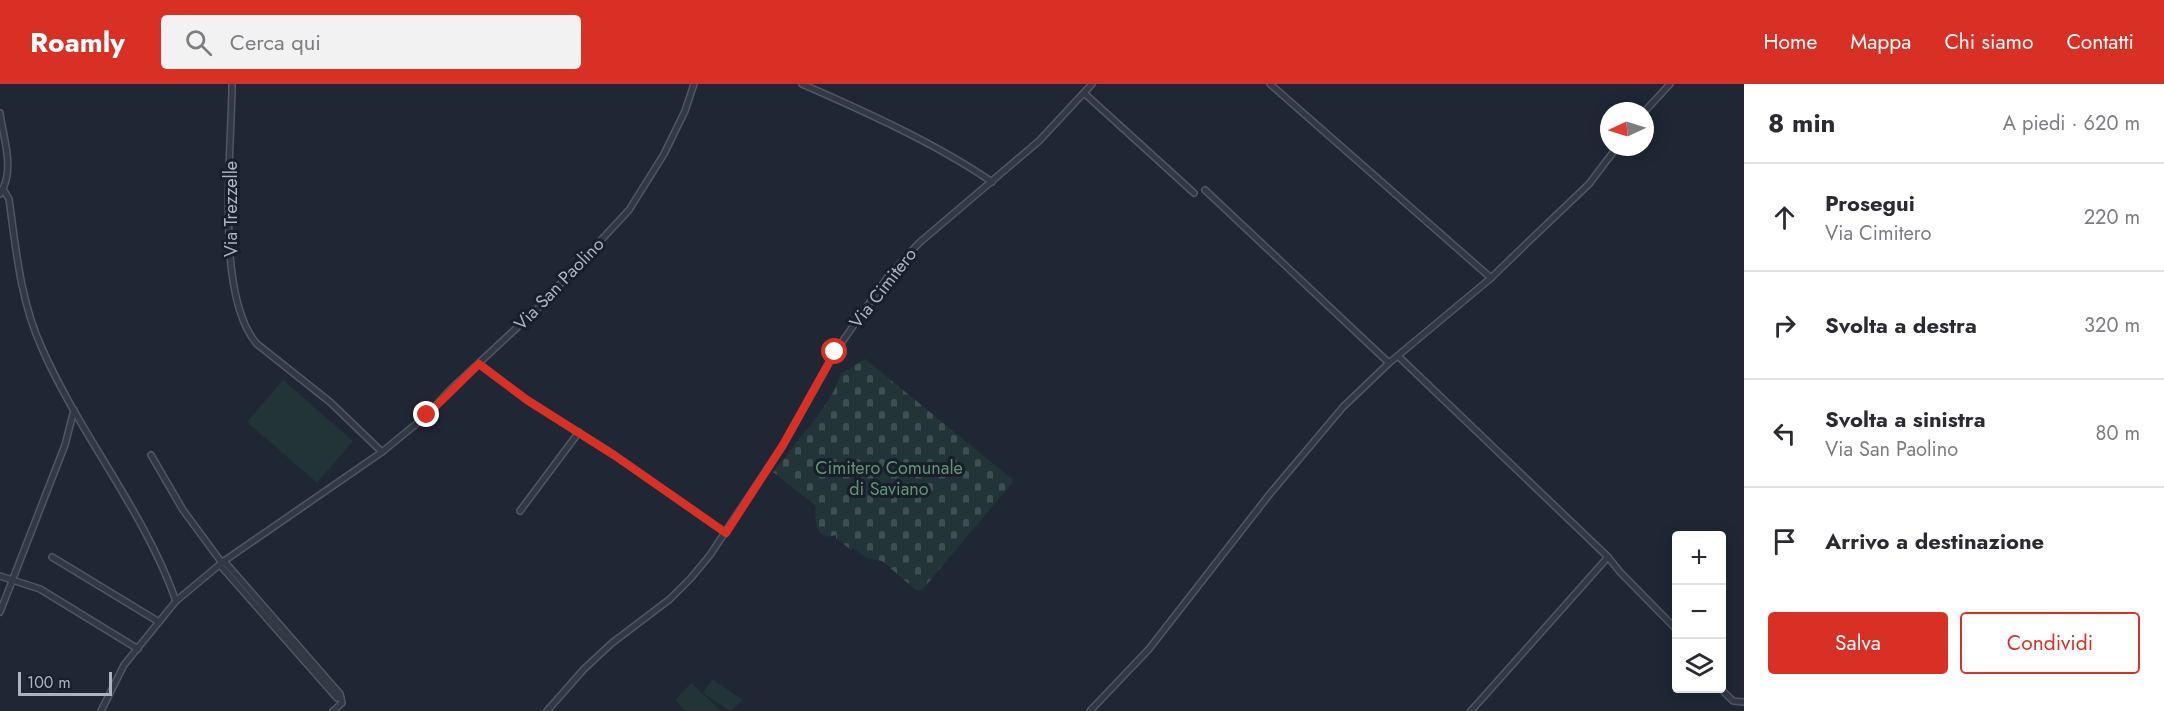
<!DOCTYPE html>
<html lang="it">
<head>
<meta charset="utf-8">
<style>
  body { margin:0; font-family:Jost,sans-serif; background:#f2f2f3; color:#2b2b33 }
  .controls { position:absolute; right:18px; bottom:18px; display:grid; overflow:hidden; border-radius:6px; box-shadow:0 3px 15px #0003 }
  .controls button { width:54px; height:54px; display:grid; place-items:center; padding:0; border:0; border-bottom:2px solid #e1e1e2; background:#fff; color:#2b2b33; font:30px sans-serif }
  .compass { position:absolute; left:1600px; top:18px; width:54px; height:54px; border-radius:50%; background:#fff; box-shadow:0 3px 15px #0003; rotate:266deg }
  .scale { position:absolute; left:18px; bottom:15px; width:94px; box-sizing:border-box; padding-left:6px; border:3px solid #acb3c3; border-top:0; font-size:16px; line-height:21px; white-space:nowrap; color:#acb3c3; -webkit-text-stroke:4px #181e2a; paint-order:stroke }
  .stop { position:absolute; width:18px; height:18px; margin:-14px; border:4px solid #d93025; border-radius:50%; background:#fff }
  .stop.end { background:#d93025; border-color:#fff; box-shadow:0 2px 6px #0008 }
  .list { margin:0; padding:0; list-style:none }
  h2 { display:flex; justify-content:space-between; align-items:center; height:78px; margin:0; padding:0 24px; font-size:26px }
  h2 small { font-size:20px; font-weight:400; color:#7c7c81 }
  .list li { display:grid; grid-template-columns:39px 1fr auto; gap:18px; align-items:center; box-sizing:border-box; height:108px; padding:0 24px; border-top:2px solid #e1e1e2 }
  .list b { display:block; font-size:22px; white-space:nowrap }
  .list p { margin:0; font-size:20px; white-space:nowrap; color:#7c7c81 }
  .list em { font-size:20px; font-style:normal; color:#7c7c81 }
  .actions { display:flex; gap:12px; padding:18px 24px }
  .actions a { flex:1; padding:14px 0; border:2px solid #d93025; border-radius:6px; text-align:center; font-size:21px; color:#d93025 }
  .actions .main { background:#d93025; color:#fff }
  .icon { flex:none; width:33px; height:33px; fill:none; stroke:currentColor; stroke-width:2; stroke-linecap:round; stroke-linejoin:round }
  .map { position:relative; flex:none; width:1744px; height:627px; overflow:hidden }
  header { display:flex; align-items:center; gap:36px; box-sizing:border-box; height:84px; padding:0 30px; background:#d93025; color:#fff }
  header strong { font-size:28px }
  nav { display:flex; gap:33px; margin-inline-start:auto; font-size:21px }
  .search { width:420px; height:54px; background:#f2f2f3; display:flex; align-items:center; gap:15px; box-sizing:border-box; padding:0 21px; border-radius:6px; color:#7c7c81; font-size:22px }
  main { display:flex }
  aside { flex:1; background:#fff }
  .map>svg:first-child { display:block }
  .grass { fill:#223437 }
  .cemetery { fill:url(#cemetery-stones) }
  .lines { fill:none; stroke-linecap:round; stroke-linejoin:round }
  .street-casing { stroke:#505664; stroke-width:8 }
  .street { stroke:#323945; stroke-width:5 }
  .route { stroke:#d93025; stroke-width:8 }
  .labels { text-anchor:middle; dominant-baseline:central; stroke-width:6; stroke-linejoin:round; paint-order:stroke }
  .street-label { font-size:18px; fill:#acb3c3; stroke:#181e2a }
  .park-label { font-size:18px; fill:#649272; stroke:#181e2a }
</style>
</head>
<body>
<header>
<strong>Roamly</strong>
<div class="search"><svg class="icon" aria-label="search" viewBox="0 0 24 24"><circle cx="10" cy="10" r="6"/><path d="M15 15l6 6"/></svg>Cerca qui</div>
<nav><a>Home</a><a>Mappa</a><a>Chi siamo</a><a>Contatti</a></nav>
</header>
<main>
<div class="map">
<svg width="1744" height="627" viewBox="0 0 1744 627">
  <defs>
    <pattern id="cemetery-stones" width="16" height="16" patternUnits="userSpaceOnUse" patternTransform="scale(1.5)"><rect width="16" height="16" fill="#223437"/><path d="M2 7V4a2 2 0 0 1 4 0v3zM10 15v-3a2 2 0 0 1 4 0v3z" fill="#3f4f52"/></pattern>
  </defs>
  <rect width="100%" height="100%" fill="#1f2735"/>
  <g class="grass">
    <path d="M283,296L353,357L317,399L247,338Z"/>
    <path d="M712,595L743,616L730,627L703,609Z"/>
    <path d="M691,599L721,627H686L675,616Z"/>
  </g>
  <path class="cemetery" d="M865,275L1012,395L1013,398L922,506H916L882,477L867,474L853,464L851,466L836,454V451C816,458 814,437 816,422L773,388L819,330L834,307L841,290Z"/>
  <g class="lines">
    <defs>
      <g id="street">
        <path d="M232,0C232,65 214,211 257,260L330,318L382,368"/>
        <path d="M802,0C864,27 937,60 992,98"/>
        <path d="M1270,0L1491,194"/>
        <path d="M1084,9L1194,109"/>
        <path d="M1645,27L1670,0"/>
        <path d="M0,29C3,54 16,86 0,110"/>
        <path d="M3,105L9,115C16,165 20,215 41,262C79,350 144,426 176,517"/>
        <path d="M1205,106L1389,279"/>
        <path d="M1398,272L1608,473L1471,627"/>
        <path d="M479,280L527,316L614,371L726,449"/>
        <path d="M151,371L183,426L222,479"/>
        <path d="M520,427L579,348"/>
        <path d="M52,473L159,538"/>
        <path d="M1608,473L1620,488L1676,545"/>
        <path d="M224,477L340,610L342,619L333,627"/>
        <path d="M220,481L337,614H341"/>
        <path d="M0,492L40,505L138,565"/>
        <path d="M0,528L65,361L74,326"/>
        <path d="M1720,604L1733,617L1744,618"/>
        <path d="M101,627L124,581L176,517L224,477L382,368L427,331L450,306L538,224L629,126L664,70L685,27L694,0"/>
        <path d="M547,627L584,585L612,559L670,515L691,494L710,471L783,361L835,268L887,194L919,159L1039,57L1092,0"/>
        <path d="M1090,627L1149,565L1269,411L1343,323L1389,279L1491,194L1526,160L1589,100L1617,63"/>
      </g>
    </defs>
    <use href="#street" class="street-casing"/>
    <use href="#street" class="street"/>
  </g>
  <g class="lines">
    <path class="route" d="M427,331L479,280L527,316L614,371L726,449L783,361L835,268"/>
  </g>
  <g class="labels">
    <g class="street-label">
      <text transform="translate(231 125) rotate(-90)">Via Trezzelle</text>
      <text transform="translate(559 200) rotate(-46)">Via San Paolino</text>
      <text transform="translate(883 204) rotate(-52)">Via Cimitero</text>
    </g>
    <g class="park-label">
      <text x="889" y="384">Cimitero Comunale<tspan x="889" dy="21">di Saviano</tspan></text>
    </g>
  </g>
</svg>
<div class="controls">
<button>+</button>
<button>−</button>
<button><svg class="icon" aria-label="layers" viewBox="0 0 24 24"><path d="M12 4l9 5-9 5-9-5zM3 14l9 5 9-5"/></svg></button>
</div>
<svg class="compass" viewBox="-18 -18 36 36"><path d="M0-13l5 13h-10z" fill="#e53935"/><path d="M0 13l5-13h-10z" fill="#7c7c81"/></svg>
<div class="scale">100 m</div>
<div class="stop" style="left:835px;top:268px"></div>
<div class="stop end" style="left:427px;top:331px"></div>
</div>
<aside>
<h2>8 min<small>A piedi · 620 m</small></h2>
<ul class="list">
<li><svg class="icon" aria-label="ahead" viewBox="0 0 24 24"><path d="M12 20V5M6 11l6-6 6 6"/></svg><div><b>Prosegui</b><p>Via Cimitero</p></div><em>220 m</em></li>
<li><svg class="icon" aria-label="right" viewBox="0 0 24 24"><path d="M7 20v-9h11M14 6l5 5-5 5"/></svg><div><b>Svolta a destra</b></div><em>320 m</em></li>
<li><svg class="icon" aria-label="left" viewBox="0 0 24 24"><path d="M17 20v-9H6M10 6l-5 5 5 5"/></svg><div><b>Svolta a sinistra</b><p>Via San Paolino</p></div><em>80 m</em></li>
<li><svg class="icon" aria-label="arrive" viewBox="0 0 24 24"><path d="M6 21V4h12l-3 4 3 4H6"/></svg><div><b>Arrivo a destinazione</b></div></li>
</ul>
<div class="actions"><a class="main">Salva</a><a>Condividi</a></div>
</aside>
</main>
</body>
</html>
